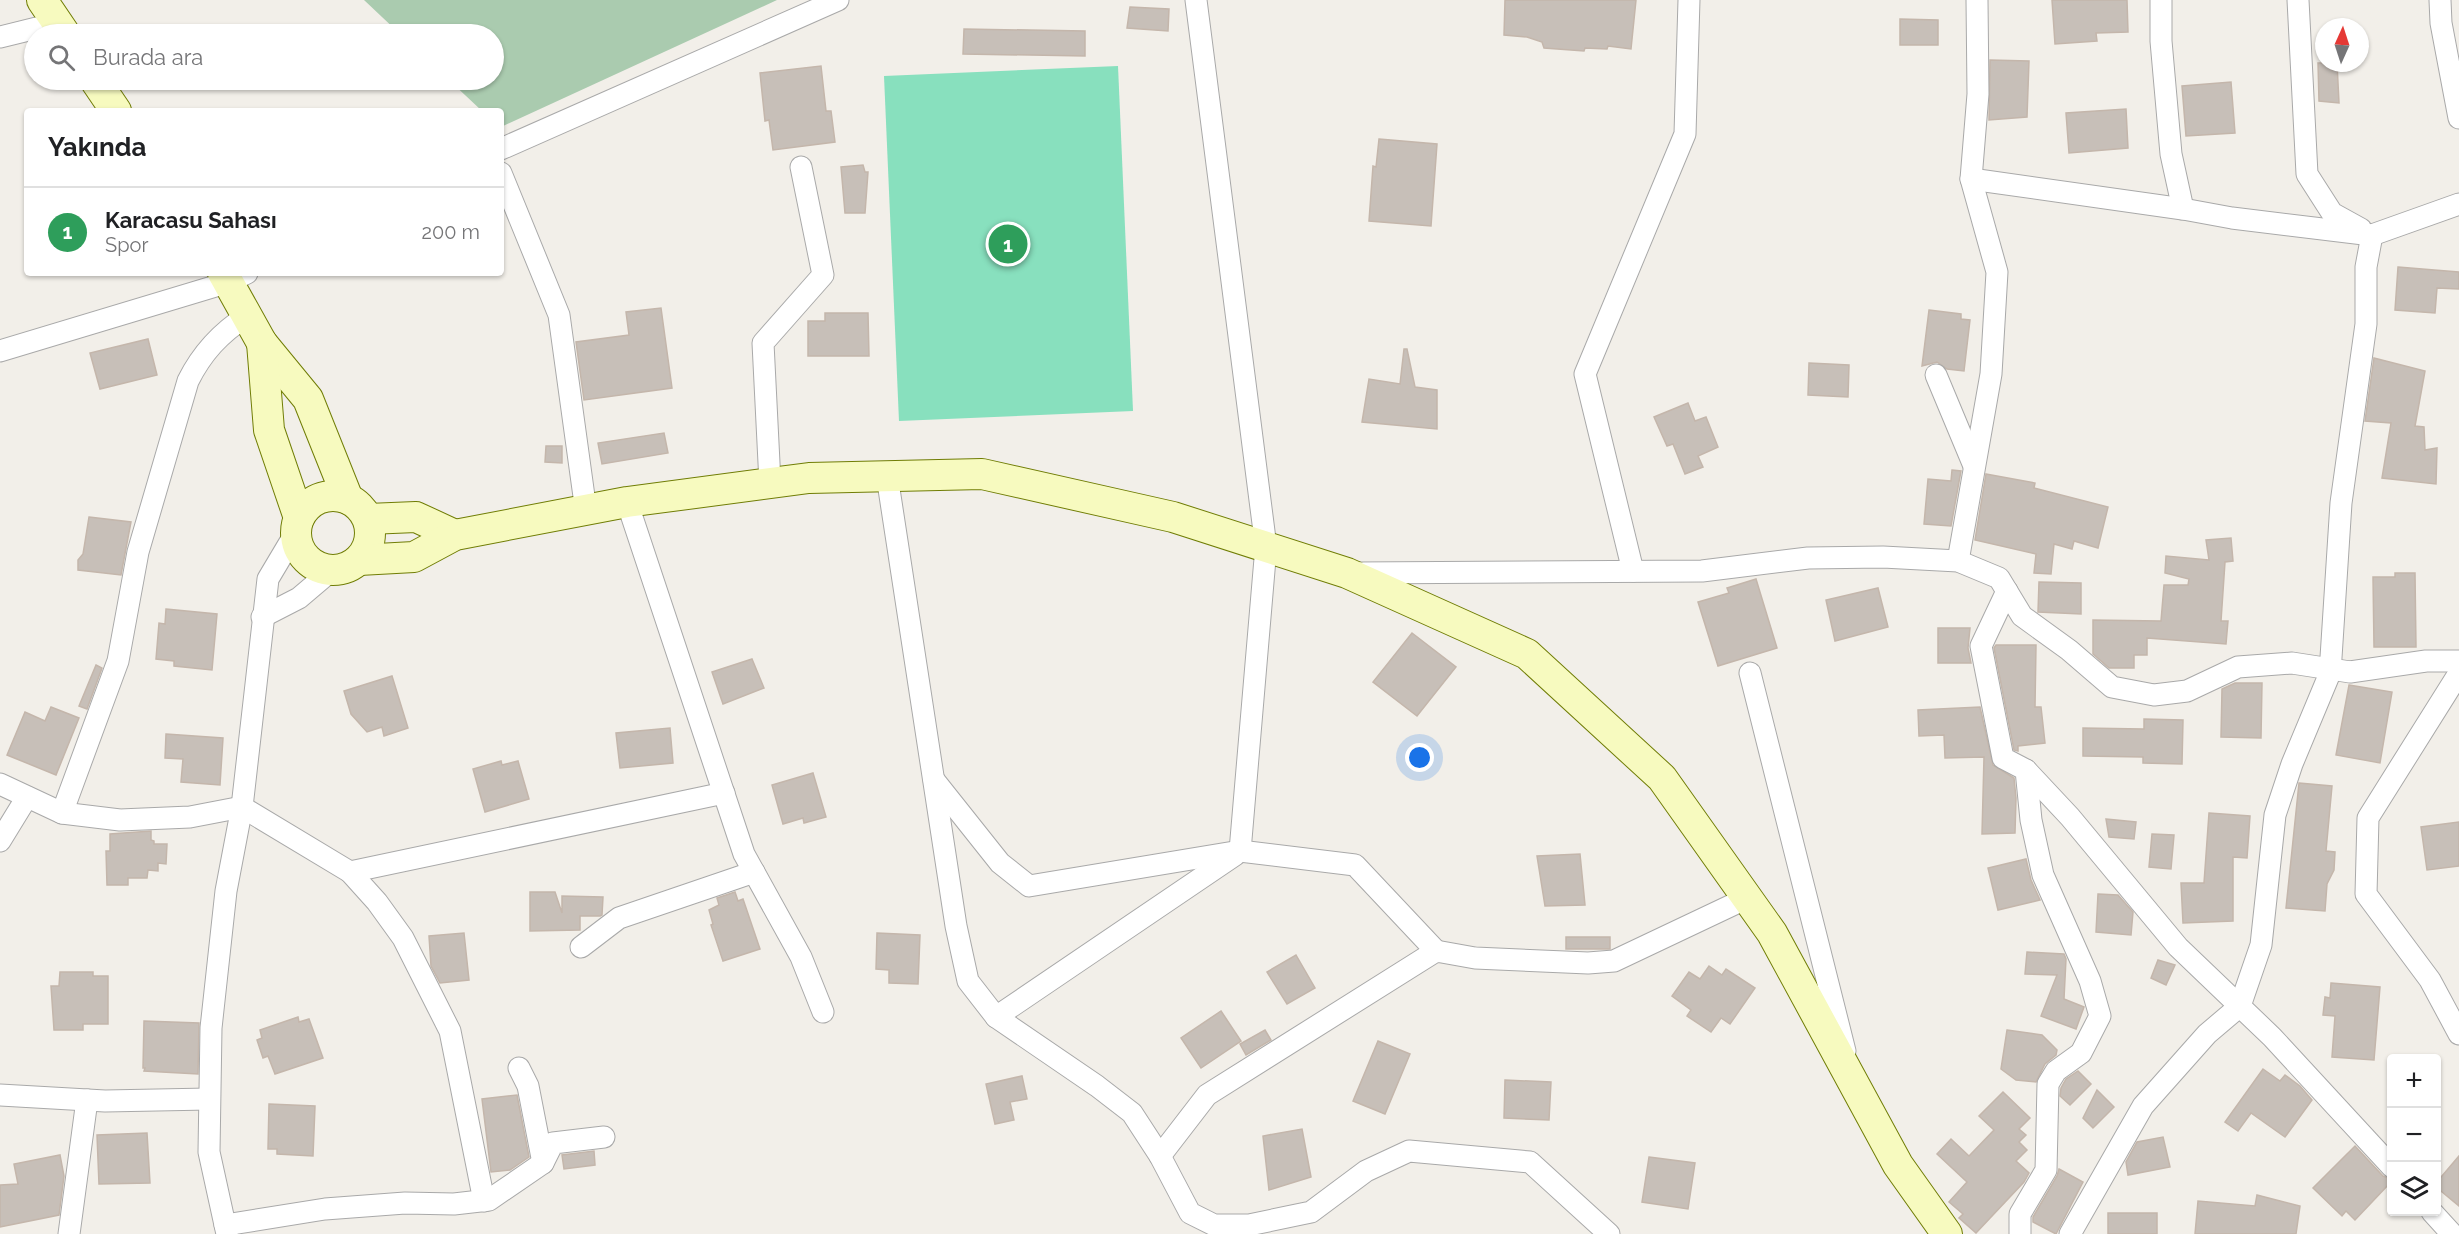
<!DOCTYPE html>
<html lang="tr">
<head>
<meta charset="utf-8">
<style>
  body { margin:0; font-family:Raleway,sans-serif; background:#f2f2f2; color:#202124 }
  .controls { position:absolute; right:18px; bottom:18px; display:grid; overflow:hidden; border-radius:6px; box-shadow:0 2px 4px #0004 }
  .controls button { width:54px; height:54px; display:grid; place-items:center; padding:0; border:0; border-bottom:2px solid #e0e0e0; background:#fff; color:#202124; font:30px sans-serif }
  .compass { position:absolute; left:2315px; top:18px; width:54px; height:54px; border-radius:50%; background:#fff; box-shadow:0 2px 4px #0004; rotate:3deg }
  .you { position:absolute; left:1420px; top:758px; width:21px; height:21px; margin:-15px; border:4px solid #fff; border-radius:50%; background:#1a73e8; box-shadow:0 0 0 9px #1a73e833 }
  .badge { display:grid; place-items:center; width:39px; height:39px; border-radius:50%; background:#d40000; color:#fff; font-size:20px; font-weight:700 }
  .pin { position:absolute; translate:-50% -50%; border:3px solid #fff; box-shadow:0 2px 6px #0006 }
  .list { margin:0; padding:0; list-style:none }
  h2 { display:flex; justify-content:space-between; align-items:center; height:78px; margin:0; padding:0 24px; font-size:26px }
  h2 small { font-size:20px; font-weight:400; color:#757577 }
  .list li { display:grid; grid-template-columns:39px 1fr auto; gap:18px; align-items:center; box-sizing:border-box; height:90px; padding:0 24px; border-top:2px solid #e0e0e0 }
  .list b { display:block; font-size:22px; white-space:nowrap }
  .list p { margin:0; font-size:20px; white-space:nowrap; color:#757577 }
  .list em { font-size:20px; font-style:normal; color:#757577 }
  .icon { flex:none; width:33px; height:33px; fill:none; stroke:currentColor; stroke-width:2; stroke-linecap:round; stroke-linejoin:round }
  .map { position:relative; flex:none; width:2459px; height:1234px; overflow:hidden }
  .search { position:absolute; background:#fff; box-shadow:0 2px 4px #0004; left:24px; top:24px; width:480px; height:66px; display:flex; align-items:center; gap:15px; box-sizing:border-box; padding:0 21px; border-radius:33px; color:#757577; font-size:22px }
  .panel { position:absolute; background:#fff; box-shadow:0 2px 4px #0004; left:24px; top:108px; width:480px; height:168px; border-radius:6px }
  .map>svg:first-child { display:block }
  .cemetery { fill:#aacbaf }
  .pitch { fill:#88e0be }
  .building { fill:#c7bfb8; stroke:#c4b6ab; stroke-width:1.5 }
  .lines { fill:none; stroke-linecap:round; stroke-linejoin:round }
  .street-casing { stroke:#a9a9a9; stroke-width:23 }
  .secondary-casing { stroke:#707d05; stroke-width:32 }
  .street { stroke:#fff; stroke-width:21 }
  .secondary { stroke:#f7fabf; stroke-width:30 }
</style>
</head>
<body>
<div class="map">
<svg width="2459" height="1234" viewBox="0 0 2459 1234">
  <rect width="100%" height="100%" fill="#f2efe9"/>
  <path class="cemetery" d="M364,0H777L501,127V111H482L449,80H494V34H400Z"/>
  <path class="pitch" d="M1118,66L1133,411L899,421L884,76Z"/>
  <g class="building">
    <path d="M1505,0H1636L1631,49L1608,46L1607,49L1585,48L1584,51L1544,48L1542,42L1527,37L1504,35Z"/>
    <path d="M2052,0H2127L2128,32L2096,33L2097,41L2055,44Z"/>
    <path d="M1130,7L1169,9L1168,31L1127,28Z"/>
    <path d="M1900,19L1938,20V45H1900Z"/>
    <path d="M964,29L1085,31V56L963,54Z"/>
    <path d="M1990,60L2029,61L2027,117L1989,120Z"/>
    <path d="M2318,63H2337L2339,103L2319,101Z"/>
    <path d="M821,66L826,111H831L835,142L773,150L769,120L765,121L760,73Z"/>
    <path d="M2231,82L2235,133L2186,136L2182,86Z"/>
    <path d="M2126,109L2128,148L2069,153L2066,113Z"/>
    <path d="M1379,139L1437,144L1431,226L1369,221L1373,166L1376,167Z"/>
    <path d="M863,165L865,172H868L865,213H845L841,167Z"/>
    <path d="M2398,267L2459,272V289L2437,288L2435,313L2395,310Z"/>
    <path d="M661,308L672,388L584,400L576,342L629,335L626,312Z"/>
    <path d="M1929,310L1961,314V319L1970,320L1964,371L1947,369L1937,362L1922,366Z"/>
    <path d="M825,313H868L869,356H808V321H825Z"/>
    <path d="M148,339L157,375L100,389L90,353Z"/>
    <path d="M1404,349H1407L1415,387L1437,390V429L1362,422L1369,379L1400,384Z"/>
    <path d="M2374,358L2425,371L2415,426L2424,427L2425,450L2437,448L2436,484L2382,478L2391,423L2365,421Z"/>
    <path d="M1809,363L1849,365L1848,397L1808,395Z"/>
    <path d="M1688,403L1695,421L1706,417L1718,447L1698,456L1703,467L1685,474L1673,444L1667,446L1654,417Z"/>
    <path d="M664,433L668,453L602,464L598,443Z"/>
    <path d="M546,446H562V463L545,462Z"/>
    <path d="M1952,470L1961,471L1951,526L1924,524L1928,479L1951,481Z"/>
    <path d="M1986,474L2035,483L2034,488L2108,507L2098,548L2074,541L2072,549L2054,544L2051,574L2034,573L2036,554L1975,540Z"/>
    <path d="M89,517L131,522L121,575L78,570V560L83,554Z"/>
    <path d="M2231,538L2233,561L2225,562L2221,621H2228L2226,644L2147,638V655H2134V668H2109L2093,654V620L2161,621L2164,585H2188L2189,579L2165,573L2166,556L2209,560L2206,540Z"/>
    <path d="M2395,573H2415L2416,647H2374L2373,577H2395Z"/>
    <path d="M1756,579L1777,648L1718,666L1698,602L1729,593L1727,588Z"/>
    <path d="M2039,582L2081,583V614L2038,612Z"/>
    <path d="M1878,588L1888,627L1835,641L1826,600Z"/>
    <path d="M166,609L217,614L212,670L174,666V661L156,659L159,623L165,624Z"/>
    <path d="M1938,628H1970L1968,648L1971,663H1938Z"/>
    <path d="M1412,633L1456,667L1417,716L1373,682Z"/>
    <path d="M1996,645H2036L2035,707H2041L2045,743L2018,746V751L2014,750L1994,648Z"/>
    <path d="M752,659L764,688L723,704L712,672Z"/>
    <path d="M96,665L102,668L87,709L79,706Z"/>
    <path d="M392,676L408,728L384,736L382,727L367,732L351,714L344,691Z"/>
    <path d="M2235,683H2262L2261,738L2221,737L2222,689Z"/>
    <path d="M2349,685L2392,692L2380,763L2336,755Z"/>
    <path d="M51,707L79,718L56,775L7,755L25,712L45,721Z"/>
    <path d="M1980,707L1993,765L2014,778L2016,798L2015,833L1982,834L1984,757L1945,758L1944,735L1919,736L1918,710Z"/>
    <path d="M2144,719L2183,720L2182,764L2143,763V757L2083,756V728L2144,729Z"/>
    <path d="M670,728L673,763L620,768L616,733Z"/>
    <path d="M166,734L223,738L220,785L181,782L183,759L165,758Z"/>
    <path d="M501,761L502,765L518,761L529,799L485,812L473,769Z"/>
    <path d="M813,773L826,817L804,823L803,818L783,824L772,785Z"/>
    <path d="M2299,783L2332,786L2326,851L2335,852L2334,870L2327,884L2325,911L2286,908Z"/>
    <path d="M2209,813L2250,816L2247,858L2233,857V921L2183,923L2181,883H2204Z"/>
    <path d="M2106,819L2136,822L2134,839L2109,837Z"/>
    <path d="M2459,822V866L2427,870L2421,827Z"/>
    <path d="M151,831V840L154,841V844H167L166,864L158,863V871L148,870L147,878H128V885H107L106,851H110V834Z"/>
    <path d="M2152,834L2174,835L2171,869L2149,867Z"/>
    <path d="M1580,854L1585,905L1545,906L1537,856Z"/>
    <path d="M2026,859L2031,880L2040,900L1998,910L1988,868Z"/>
    <path d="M530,892H555L562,913V896L603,897L602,915L600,916H580V930L530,931Z"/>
    <path d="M735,892L738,901L743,899L760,949L723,961L711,925L713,924L709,910L719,905L717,898Z"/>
    <path d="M2098,894L2118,895L2133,912L2131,935L2096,932Z"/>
    <path d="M464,933L469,980L440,983L431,966L429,936Z"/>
    <path d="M877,933L920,935L918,984L889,983V970L876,969Z"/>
    <rect x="1566" y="937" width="44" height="12"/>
    <path d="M2027,952L2064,954L2066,959L2064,999L2084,1007L2076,1029L2041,1016L2057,975L2025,974Z"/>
    <path d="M1296,955L1315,988L1287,1004L1267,972Z"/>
    <path d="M2158,960L2175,965L2166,985L2151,978Z"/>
    <path d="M1709,966L1722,975L1726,969L1755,988L1730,1024L1721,1018L1711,1032L1687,1016L1691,1010L1672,996L1689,972L1700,979Z"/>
    <path d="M60,972H93V976H108V1024H83V1030H54L51,986H59Z"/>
    <path d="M2331,983L2380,987L2374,1060L2332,1057L2335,1016L2323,1015L2325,997L2330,998Z"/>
    <path d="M1221,1011L1241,1041L1201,1068L1181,1038Z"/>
    <path d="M298,1017L299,1022L309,1019L323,1058L275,1074L268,1056L263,1058L257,1040L262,1038L260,1030Z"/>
    <path d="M144,1021L199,1023L198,1074L144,1071L145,1068H143Z"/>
    <path d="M1265,1030L1271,1040L1246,1055L1240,1044Z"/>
    <path d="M2007,1030L2042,1035L2057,1050L2056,1055L2045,1064L2036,1082L2016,1080L2001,1069Z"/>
    <path d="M1378,1041L1410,1054L1385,1114L1353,1101Z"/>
    <path d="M2263,1069L2280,1081L2285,1075L2300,1086L2312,1100L2285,1137L2251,1113L2238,1131L2225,1122Z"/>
    <path d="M2078,1071L2091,1084L2070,1105L2060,1096L2061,1088L2066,1079Z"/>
    <path d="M1022,1076L1027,1099L1010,1102L1014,1120L995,1124L986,1084Z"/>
    <path d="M1505,1080L1551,1082L1549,1120L1504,1118Z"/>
    <path d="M2097,1090L2114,1107L2093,1128L2083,1118Z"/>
    <path d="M2003,1092L2030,1118L2019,1129L2026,1135L2019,1142L2027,1150L2016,1161L2029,1173L2024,1182L1976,1233L1959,1218L1963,1214L1949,1202L1967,1182L1937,1154L1951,1139L1969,1156L1994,1130L1979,1116Z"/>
    <path d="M517,1095L529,1157L510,1170L491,1172L482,1099Z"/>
    <path d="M269,1104L315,1106L313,1156L277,1154V1149H268Z"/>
    <path d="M1302,1129L1311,1177L1269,1190L1263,1136Z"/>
    <path d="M147,1133L150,1183L99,1184L97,1135Z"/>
    <path d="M2163,1137L2170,1167L2128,1175L2126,1162L2137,1142Z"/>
    <path d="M2355,1146L2383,1176L2391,1179V1182L2355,1220L2346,1211L2342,1216L2313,1188Z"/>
    <path d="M594,1151L595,1165L564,1169L562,1155Z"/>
    <path d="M60,1155L64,1176L59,1215L0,1227V1185L18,1184L14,1164Z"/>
    <path d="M2459,1156V1206L2436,1187V1183Z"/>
    <path d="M1649,1157L1695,1163L1688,1209L1642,1202Z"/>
    <path d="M2059,1169L2083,1182L2056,1234L2033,1222V1217L2057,1176Z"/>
    <path d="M2257,1195L2300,1206L2296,1234H2195L2198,1201L2255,1206Z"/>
    <rect x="2108" y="1213" width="49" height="21"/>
  </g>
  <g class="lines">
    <defs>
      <g id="street">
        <path d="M1196,0L1266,547L1240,851"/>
        <path d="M2161,0V41L2171,154L2183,209"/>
        <path d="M2298,0L2307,174L2332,213L2361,229"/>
        <path d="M2440,0L2441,23L2459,118"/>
        <path d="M0,37L57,23"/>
        <path d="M501,149L838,0"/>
        <path d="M501,173L559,315L586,511"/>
        <path d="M1971,179L2183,209L2232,218L2372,235L2459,204"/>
        <path d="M0,351L229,282L247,273"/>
        <path d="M1936,375L1974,466"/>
        <path d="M887,476L956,926L968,981L996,1017L1097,1086L1132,1113L1160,1156L1190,1213L1214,1225H1249L1311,1212L1366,1171L1409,1151L1530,1162L1609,1234"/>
        <path d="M770,483L763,343L823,275L801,167"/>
        <path d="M627,502L744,854L801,957L823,1012"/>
        <path d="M1958,561L1991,374L1997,272L1971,179L1978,94L1977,0"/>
        <path d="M1633,571L1585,374L1685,134L1689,0"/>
        <path d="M1354,573L1702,571L1808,558L1883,557L1958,561L1999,578L2022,616L2069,650L2112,687L2154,695L2187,691L2238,667L2292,663L2350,672L2426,661H2459"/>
        <path d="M2007,591L1981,646L2003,758L2026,770L2031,820L2043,875L2090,981L2100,1016L2081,1053L2056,1071L2048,1084L2046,1170L2020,1214V1234"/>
        <path d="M262,617L299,598L332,570"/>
        <path d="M1750,673L1845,1051"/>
        <path d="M2459,673L2368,818L2366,894L2430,980L2459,1034"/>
        <path d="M2026,770L2070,817L2178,947L2272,1037L2392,1167"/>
        <path d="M934,780L1000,863L1029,886L1240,851L1355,865L1436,951"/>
        <path d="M0,784L62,813L120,820L190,817L242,807L350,872L724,793"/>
        <path d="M62,813L118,661L138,552L188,381C202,353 220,333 247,316"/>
        <path d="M0,841L27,797"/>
        <path d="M350,872L377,902L403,938L450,1031L484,1201"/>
        <path d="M581,947L619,918L754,872"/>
        <path d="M996,1017L1235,855"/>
        <path d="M519,1068L528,1086L543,1163"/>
        <path d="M0,1095L105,1101L209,1099"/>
        <path d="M1160,1156L1207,1095L1436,951L1475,958L1588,963L1614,961L1747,898"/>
        <path d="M2432,1212L2452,1234"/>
        <path d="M225,1225L325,1209L405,1203L454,1204L489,1200L543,1163L553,1143L604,1137"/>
        <path d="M69,1234L87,1100"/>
        <path d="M227,1234L209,1152L211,1028L226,891L242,807L268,579L296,532"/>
        <path d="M2070,1234L2143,1106L2207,1034L2240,1006L2261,945L2275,815L2292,764L2330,673L2341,503L2366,324V267L2372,235"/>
      </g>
      <g id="secondary">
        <path d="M42,0L65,34"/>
        <path d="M95,80L116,111"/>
        <path d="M223,273L262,343L308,399L348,499"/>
        <path d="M262,343L269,430L299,518"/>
        <circle cx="333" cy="533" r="37"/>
        <path d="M368,519L416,517L455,535"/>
        <path d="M359,560L414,557L455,535L627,502L809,478L982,474L1173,517L1347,573L1527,654L1662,778L1772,933L1898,1165L1947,1234"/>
      </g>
    </defs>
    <use href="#street" class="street-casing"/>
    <use href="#secondary" class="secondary-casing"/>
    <use href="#street" class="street"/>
    <use href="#secondary" class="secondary"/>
  </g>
</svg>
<div class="controls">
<button>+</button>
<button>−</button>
<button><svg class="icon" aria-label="layers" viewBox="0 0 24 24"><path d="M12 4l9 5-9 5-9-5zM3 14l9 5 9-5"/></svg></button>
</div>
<svg class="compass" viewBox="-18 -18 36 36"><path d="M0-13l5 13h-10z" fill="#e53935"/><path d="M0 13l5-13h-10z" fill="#757577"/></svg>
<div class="you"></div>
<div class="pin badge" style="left:1008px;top:244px;background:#2e9e5b">1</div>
<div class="search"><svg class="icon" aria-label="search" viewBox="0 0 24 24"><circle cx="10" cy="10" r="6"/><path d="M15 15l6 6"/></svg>Burada ara</div>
<section class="panel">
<h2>Yakında<small></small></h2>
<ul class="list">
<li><span class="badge" style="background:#2e9e5b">1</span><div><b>Karacasu Sahası</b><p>Spor</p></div><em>200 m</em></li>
</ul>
</section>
</div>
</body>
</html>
